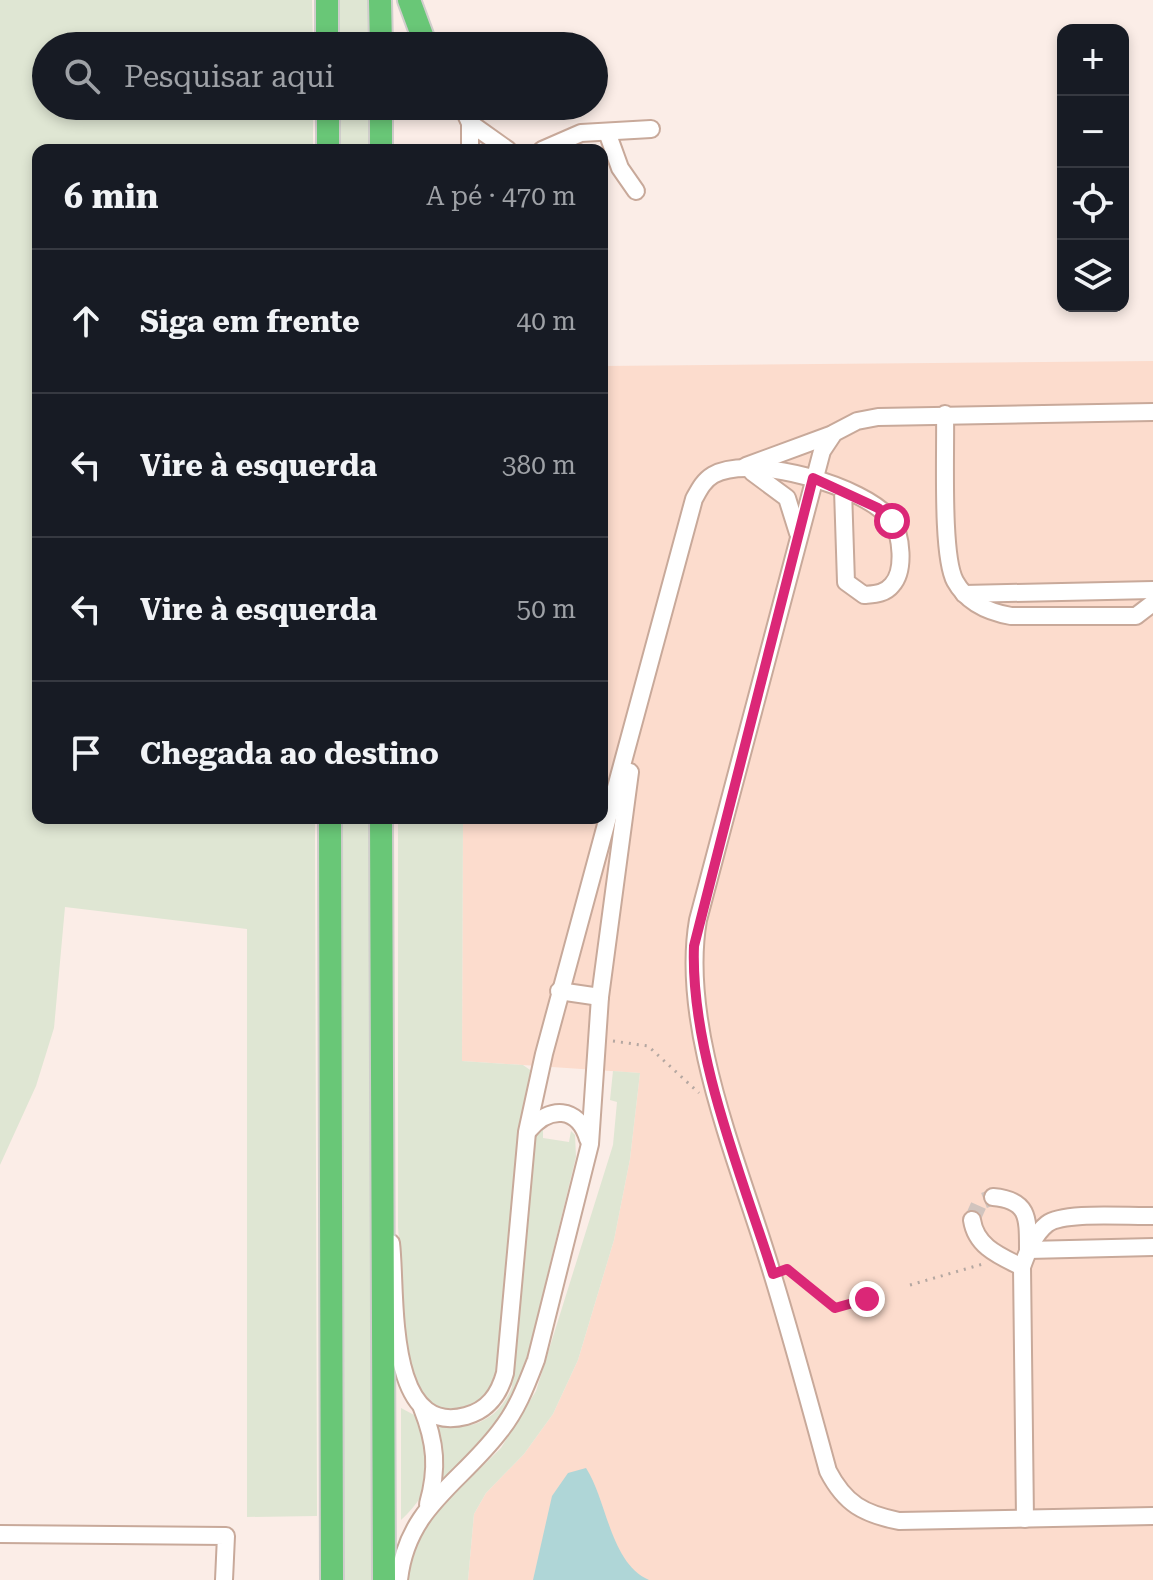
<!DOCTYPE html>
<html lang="pt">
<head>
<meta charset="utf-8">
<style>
  body { margin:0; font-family:"Roboto Serif",serif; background:#20242c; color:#f1f3f6 }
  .controls { position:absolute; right:24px; top:24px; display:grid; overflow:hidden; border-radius:16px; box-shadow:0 4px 12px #0003 }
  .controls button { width:72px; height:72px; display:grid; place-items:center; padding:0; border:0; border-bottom:2px solid #363941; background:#171b24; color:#f1f3f6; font:40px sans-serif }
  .stop { position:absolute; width:24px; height:24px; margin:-18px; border:6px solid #db2777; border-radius:50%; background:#fff }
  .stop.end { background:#db2777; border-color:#fff; box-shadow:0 2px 8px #0008 }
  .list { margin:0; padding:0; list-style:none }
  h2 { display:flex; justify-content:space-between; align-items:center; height:104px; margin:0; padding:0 32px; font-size:34px }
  h2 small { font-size:26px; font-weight:400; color:#9ea1a6 }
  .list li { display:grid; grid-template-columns:52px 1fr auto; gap:24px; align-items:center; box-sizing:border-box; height:144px; padding:0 32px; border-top:2px solid #363941 }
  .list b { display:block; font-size:30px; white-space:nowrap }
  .list em { font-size:26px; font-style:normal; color:#9ea1a6 }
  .icon { flex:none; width:44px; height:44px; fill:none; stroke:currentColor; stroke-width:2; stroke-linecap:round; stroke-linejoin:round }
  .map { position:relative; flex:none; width:1153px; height:1580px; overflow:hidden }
  .search { position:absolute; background:#171b24; box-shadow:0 4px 12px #0003; left:32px; top:32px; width:576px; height:88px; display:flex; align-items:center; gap:20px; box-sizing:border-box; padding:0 28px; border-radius:44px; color:#9ea1a6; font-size:30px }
  .panel { position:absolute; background:#171b24; box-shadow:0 4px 12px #0003; left:32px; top:144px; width:576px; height:680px; border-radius:16px }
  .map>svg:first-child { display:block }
  .built { fill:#fcdccd }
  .green { fill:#dfe6d3 }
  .water { fill:#afd6d7 }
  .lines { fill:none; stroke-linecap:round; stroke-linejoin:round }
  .minor-tunnel { stroke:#d1c4be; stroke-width:16; stroke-dasharray:16 8; stroke-linecap:butt }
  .minor-casing { stroke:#c8a99a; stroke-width:20 }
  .highway-casing { stroke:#d0cecc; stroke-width:26 }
  .path { stroke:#b4a7a1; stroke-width:3; stroke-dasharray:2 6; stroke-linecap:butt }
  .minor { stroke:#fff; stroke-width:16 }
  .highway { stroke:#69c777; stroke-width:22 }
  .route { stroke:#db2777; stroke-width:10 }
</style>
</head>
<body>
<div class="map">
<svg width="1153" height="1580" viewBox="0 0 1153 1580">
  <rect width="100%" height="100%" fill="#fbede7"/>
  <path class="built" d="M1153,361V1580H468L474,1514L486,1493L524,1454L553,1414L578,1360L614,1240L630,1159L640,1073L462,1061L463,818H602V366Z"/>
  <g class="green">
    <path d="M0,0H312L313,46H46V106H313V150H38V818H315L317,1516L247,1517V929L65,907L54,1028L36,1086L0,1165Z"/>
    <path d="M336,0H370L371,46H336Z"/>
    <path d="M336,106H371V150H337Z"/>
    <path d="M340,818H373L376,1580H341Z"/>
    <path d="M398,818H463L462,1061L523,1065L533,1072L520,1121L496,1370L487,1396L478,1405L450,1411L436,1408L424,1399L409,1372L398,1227Z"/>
    <path d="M613,1071L640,1073L630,1159L614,1240L578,1360L553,1414L524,1454L486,1493L474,1514L468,1580H407L410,1557L426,1521L501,1448L536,1391L613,1145L617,1102L610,1100Z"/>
    <path d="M543,1129V1138L569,1142L571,1131L575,1135L576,1157L524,1371L503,1415L442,1481L441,1441L436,1425C470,1432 499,1420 512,1387L534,1145L536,1136Z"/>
    <path d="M401,1408L418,1417C435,1458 436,1488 401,1520Z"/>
  </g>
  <path class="water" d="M586,1468C607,1500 610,1563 649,1580H533L552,1496L568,1473Z"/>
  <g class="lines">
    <path class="minor-tunnel" d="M972,1220L980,1202L993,1197"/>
    <defs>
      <g id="minor">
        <path d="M462,106L470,123V150"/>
        <path d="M470,123L508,150"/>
        <path d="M607,132L620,168L636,191"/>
        <path d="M542,150L581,133L651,129"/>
        <path d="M1153,412L878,417L857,421L834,433L822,451L698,920C679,1029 741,1168 772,1273C792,1338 810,1405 828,1471C845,1504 864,1514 899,1521L1153,1516"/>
        <path d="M945,414C946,449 941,555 955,581C967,603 988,612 1011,616H1136L1153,603"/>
        <path d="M746,466L833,434"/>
        <path d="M752,472L787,498L798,533"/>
        <path d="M964,594L1153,590"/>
        <path d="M559,991L600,997"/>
        <path d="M529,1130C549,1106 578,1106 588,1139"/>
        <path d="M993,1197C1029,1200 1028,1218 1028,1250"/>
        <path d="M972,1220C976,1247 1000,1256 1022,1267"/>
        <path d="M391,1243C397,1289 384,1438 466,1416C488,1410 499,1395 505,1373L527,1132L544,1054L694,499C699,490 703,481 713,475C750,453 866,486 891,520C902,535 905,571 892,585C885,594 874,594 864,595L846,582L843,490"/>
        <path d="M1028,1250L1153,1247"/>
        <path d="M422,1408C436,1443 438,1469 428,1504"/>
        <path d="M1025,1519L1022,1267C1027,1253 1034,1234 1047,1224C1064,1211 1130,1217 1153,1216"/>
        <path d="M0,1534L226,1536L224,1580"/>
        <path d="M399,1580C407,1507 460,1484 500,1431C517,1410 526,1386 536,1360L590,1144L600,997L630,772"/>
      </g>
      <g id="highway">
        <path d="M327,0V46"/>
        <path d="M380,0L381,46"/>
        <path d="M409,0L426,46"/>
        <path d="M328,106V150"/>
        <path d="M381,106V150"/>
        <path d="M330,818L332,1580"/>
        <path d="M381,818L384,1580"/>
      </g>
    </defs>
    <use href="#minor" class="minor-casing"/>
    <use href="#highway" class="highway-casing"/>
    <g class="path">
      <path d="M613,1041L648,1046L699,1093"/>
      <path d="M788,1269L835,1308L867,1299"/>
      <path d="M910,1285L983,1264"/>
    </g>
    <use href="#minor" class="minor"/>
    <use href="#highway" class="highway"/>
  </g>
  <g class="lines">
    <path class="route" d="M867,1299L835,1308L787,1269L773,1274C741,1174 690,1050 694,946L813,478L878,508L892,521"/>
  </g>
</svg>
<div class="controls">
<button>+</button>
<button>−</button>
<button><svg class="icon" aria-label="locate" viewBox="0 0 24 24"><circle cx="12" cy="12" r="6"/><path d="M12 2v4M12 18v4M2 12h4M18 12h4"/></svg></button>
<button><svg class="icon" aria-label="layers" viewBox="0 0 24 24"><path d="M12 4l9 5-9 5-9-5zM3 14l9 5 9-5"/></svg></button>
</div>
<div class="stop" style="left:892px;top:521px"></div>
<div class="stop end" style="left:867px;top:1299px"></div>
<div class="search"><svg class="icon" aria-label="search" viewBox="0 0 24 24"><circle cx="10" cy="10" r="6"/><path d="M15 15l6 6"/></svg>Pesquisar aqui</div>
<section class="panel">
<h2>6 min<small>A pé · 470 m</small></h2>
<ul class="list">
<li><svg class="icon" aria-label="ahead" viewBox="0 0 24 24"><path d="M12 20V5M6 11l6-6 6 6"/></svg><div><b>Siga em frente</b></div><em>40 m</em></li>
<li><svg class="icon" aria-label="left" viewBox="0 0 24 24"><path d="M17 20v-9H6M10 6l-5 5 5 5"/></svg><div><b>Vire à esquerda</b></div><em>380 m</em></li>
<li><svg class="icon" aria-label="left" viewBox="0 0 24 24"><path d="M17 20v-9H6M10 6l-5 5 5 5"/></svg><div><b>Vire à esquerda</b></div><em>50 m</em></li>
<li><svg class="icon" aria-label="arrive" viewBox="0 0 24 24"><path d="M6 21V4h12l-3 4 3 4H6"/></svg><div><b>Chegada ao destino</b></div></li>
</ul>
</section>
</div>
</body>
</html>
